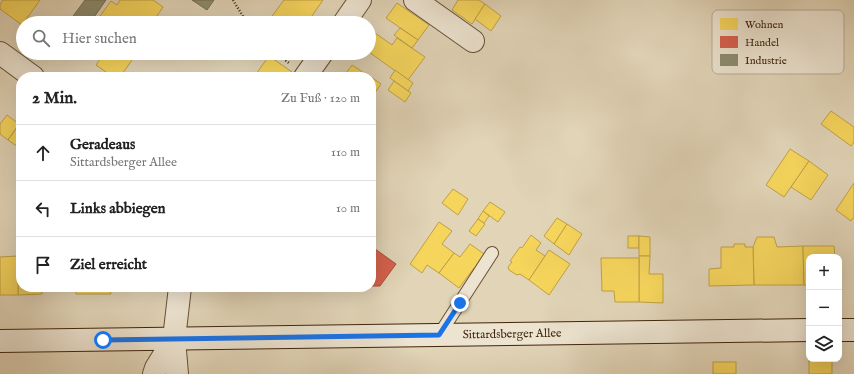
<!DOCTYPE html>
<html lang="de">
<head>
<meta charset="utf-8">
<style>
  body { margin:0; font-family:"IM FELL English",serif; background:#f6f6f6; color:#222 }
  .controls { position:absolute; right:12px; bottom:12px; display:grid; overflow:hidden; border-radius:8px; box-shadow:0 4px 16px #0002 }
  .controls button { width:36px; height:36px; display:grid; place-items:center; padding:0; border:0; border-bottom:1px solid #e0e0e0; background:#fff; color:#222; font:20px sans-serif }
  .stop { position:absolute; width:12px; height:12px; margin:-9px; border:3px solid #1a73e8; border-radius:50%; background:#fff }
  .stop.end { background:#1a73e8; border-color:#fff; box-shadow:0 1px 4px #0008 }
  .list { margin:0; padding:0; list-style:none }
  h2 { display:flex; justify-content:space-between; align-items:center; height:52px; margin:0; padding:0 16px; font-size:17px }
  h2 small { font-size:13px; font-weight:400; color:#767676 }
  .list li { display:grid; grid-template-columns:26px 1fr auto; gap:12px; align-items:center; box-sizing:border-box; height:56px; padding:0 16px; border-top:1px solid #e0e0e0 }
  .list b { display:block; font-size:15px; white-space:nowrap }
  .list p { margin:0; font-size:13px; white-space:nowrap; color:#767676 }
  .list em { font-size:13px; font-style:normal; color:#767676 }
  .icon { flex:none; width:22px; height:22px; fill:none; stroke:currentColor; stroke-width:2; stroke-linecap:round; stroke-linejoin:round }
  .map { position:relative; flex:none; width:854px; height:374px; overflow:hidden }
  .search { position:absolute; background:#fff; box-shadow:0 4px 16px #0002; left:16px; top:16px; width:360px; height:44px; display:flex; align-items:center; gap:10px; box-sizing:border-box; padding:0 14px; border-radius:22px; color:#767676; font-size:15px }
  .panel { position:absolute; background:#fff; box-shadow:0 4px 16px #0002; left:16px; top:72px; width:360px; height:220px; border-radius:16px }
  .map>svg:first-child { display:block }
  .homes { fill:#f6d55c; stroke:#bfa044 }
  .shops { fill:#d6604d; stroke:#a94e3a }
  .industry { fill:#8c8c6e; stroke:#756d51 }
  .lines { fill:none; stroke-linecap:round; stroke-linejoin:round }
  .service-casing { stroke:#685137; stroke-width:14 }
  .minor-casing { stroke:#685137; stroke-width:24 }
  .secondary-casing { stroke:#40250c; stroke-width:24 }
  .path { stroke:#40250c; stroke-width:2.5; stroke-dasharray:1 2; stroke-linecap:butt }
  .service { stroke:#ece3d0; stroke-width:12 }
  .minor { stroke:#ece3d0; stroke-width:22 }
  .secondary { stroke:#ece3d0; stroke-width:22 }
  .route { stroke:#1a73e8; stroke-width:5 }
  .labels { text-anchor:middle; dominant-baseline:central; stroke-width:4; stroke-linejoin:round; paint-order:stroke }
  .street-label { font-size:12px; fill:#40250c; stroke:#ece3d0 }
  .key { fill:#ece3d0; stroke:#b8aa95; stroke-width:1 }
  .key-label { font-size:11px; fill:#40250c }
</style>
</head>
<body>
<div class="map">
<svg width="854" height="374" viewBox="0 0 854 374">
  <rect width="100%" height="100%" fill="#e1d4b7"/>
  <filter id="stains"><feTurbulence type="fractalNoise" baseFrequency=".005" numOctaves="4"/><feColorMatrix values="0 0 0 0 .2 0 0 0 0 .09 0 0 0 0 .02 0 0 0 .5 -.17"/></filter>
  <radialGradient id="worn" r=".72"><stop offset=".6" stop-color="#630" stop-opacity="0"/><stop offset="1" stop-color="#630" stop-opacity=".3"/></radialGradient>
  <g class="homes">
    <path d="M3,0H40L22,25L0,9V5Z"/>
    <path d="M120,0H153L163,7L152,23H95L111,1L117,5Z"/>
    <path d="M284,0H323L307,23H267Z"/>
    <path d="M458,0H479L485,4L472,24L452,10Z"/>
    <path d="M397,3L429,25L418,40L386,18Z"/>
    <path d="M485,4L501,16L491,31L475,19Z"/>
    <path d="M400,28L418,40L412,48L394,35Z"/>
    <path d="M375,33L392,45L397,38L425,57L408,80L369,52V42Z"/>
    <path d="M104,53H137L120,77H113L96,65Z"/>
    <path d="M269,56L292,72L288,77H254Z"/>
    <path d="M352,65L370,77H343Z"/>
    <path d="M395,70L413,83L408,91L390,78Z"/>
    <path d="M371,77L381,84L372,97L371,95Z"/>
    <path d="M394,81L411,93L405,102L388,90Z"/>
    <path d="M831,111L854,127V142L851,146L821,124Z"/>
    <path d="M7,115L19,124L8,140L0,134V124Z"/>
    <path d="M21,122V149L8,140Z"/>
    <path d="M790,149L809,161L784,197L766,185Z"/>
    <path d="M809,161L828,175L811,200L791,187Z"/>
    <path d="M854,183V217L851,221L836,210Z"/>
    <path d="M453,189L468,199L458,215L442,203Z"/>
    <path d="M490,202L505,212L498,222L483,211Z"/>
    <path d="M483,211L489,216L484,223L478,219Z"/>
    <path d="M557,218L567,224L554,244L544,236Z"/>
    <path d="M478,219L485,224L476,236L469,231Z"/>
    <path d="M439,222L452,231L442,244L454,253L439,273L427,265L422,273L410,264Z"/>
    <path d="M567,224L582,234L569,255L554,244Z"/>
    <path d="M531,235L541,243L536,250L545,256L529,280L520,274L517,275L509,270L508,267L512,262L510,261L520,247L522,248Z"/>
    <rect x="628" y="236" width="11" height="12"/>
    <path d="M639,236L650,237V256H639Z"/>
    <path d="M757,237H774L777,247L803,246L804,285H754L753,247Z"/>
    <path d="M470,244L487,256L477,270L474,268L459,288L439,273L454,253L460,257Z"/>
    <path d="M734,244H745V247H753L754,285L709,286V269L721,268V247H734Z"/>
    <path d="M803,246H834L835,257H809V285H804Z"/>
    <path d="M549,250L570,264L549,295L529,280Z"/>
    <path d="M18,256H21V287H42V294L18,295Z"/>
    <path d="M18,256V295H0V257Z"/>
    <path d="M639,256H650L649,274H663V303L639,302Z"/>
    <path d="M601,258H639V302H615L614,291H602Z"/>
    <path d="M76,287H110L111,294H76Z"/>
    <rect x="809" y="361" width="23" height="13"/>
    <rect x="713" y="362" width="23" height="12"/>
  </g>
  <g class="shops">
    <path d="M371,246L396,264L380,286H371Z"/>
    <path d="M287,287H324H317V290H287Z"/>
  </g>
  <g class="industry">
    <path d="M85,0H106L90,23H68Z"/>
    <path d="M192,0H214L207,10Z"/>
  </g>
  <g class="lines">
    <defs>
      <path id="service" d="M439,335L492,253"/>
      <g id="minor">
        <path d="M415,0L473,41"/>
        <path d="M344,23L360,0"/>
        <path d="M0,53L33,77"/>
        <path d="M305,77L322,53"/>
        <path d="M154,374L156,368L174,339"/>
        <path d="M177,374L174,339L180,287"/>
      </g>
      <g id="secondary">
        <path d="M839,330H854"/>
        <path d="M0,341L809,330"/>
      </g>
    </defs>
    <use href="#service" class="service-casing"/>
    <use href="#minor" class="minor-casing"/>
    <use href="#secondary" class="secondary-casing"/>
    <g class="path">
      <path d="M233,0L247,23"/>
      <path d="M276,53L289,63"/>
    </g>
    <use href="#service" class="service"/>
    <use href="#minor" class="minor"/>
    <use href="#secondary" class="secondary"/>
  </g>
  <g class="lines">
    <path class="route" d="M103,340L439,335L460,303"/>
  </g>
  <g class="labels">
    <g class="street-label">
      <text transform="translate(512 334) rotate(-1)">Sittardsberger Allee</text>
    </g>
  </g>
  <rect x="712" y="10" width="132" height="64" rx="6" class="key"/>
  <rect x="720" y="18" width="18" height="12" fill="#f6d55c"/>
  <rect x="720" y="36" width="18" height="12" fill="#d6604d"/>
  <rect x="720" y="54" width="18" height="12" fill="#8c8c6e"/>
  <g class="key-label">
    <text x="745" y="28">Wohnen</text>
    <text x="745" y="46">Handel</text>
    <text x="745" y="64">Industrie</text>
  </g>
  <rect width="100%" height="100%" filter="url(#stains)"/>
  <rect width="100%" height="100%" fill="url(#worn)"/>
</svg>
<div class="controls">
<button>+</button>
<button>−</button>
<button><svg class="icon" aria-label="layers" viewBox="0 0 24 24"><path d="M12 4l9 5-9 5-9-5zM3 14l9 5 9-5"/></svg></button>
</div>
<div class="stop" style="left:103px;top:340px"></div>
<div class="stop end" style="left:460px;top:303px"></div>
<div class="search"><svg class="icon" aria-label="search" viewBox="0 0 24 24"><circle cx="10" cy="10" r="6"/><path d="M15 15l6 6"/></svg>Hier suchen</div>
<section class="panel">
<h2>2 Min.<small>Zu Fuß · 120 m</small></h2>
<ul class="list">
<li><svg class="icon" aria-label="ahead" viewBox="0 0 24 24"><path d="M12 20V5M6 11l6-6 6 6"/></svg><div><b>Geradeaus</b><p>Sittardsberger Allee</p></div><em>110 m</em></li>
<li><svg class="icon" aria-label="left" viewBox="0 0 24 24"><path d="M17 20v-9H6M10 6l-5 5 5 5"/></svg><div><b>Links abbiegen</b></div><em>10 m</em></li>
<li><svg class="icon" aria-label="arrive" viewBox="0 0 24 24"><path d="M6 21V4h12l-3 4 3 4H6"/></svg><div><b>Ziel erreicht</b></div></li>
</ul>
</section>
</div>
</body>
</html>
